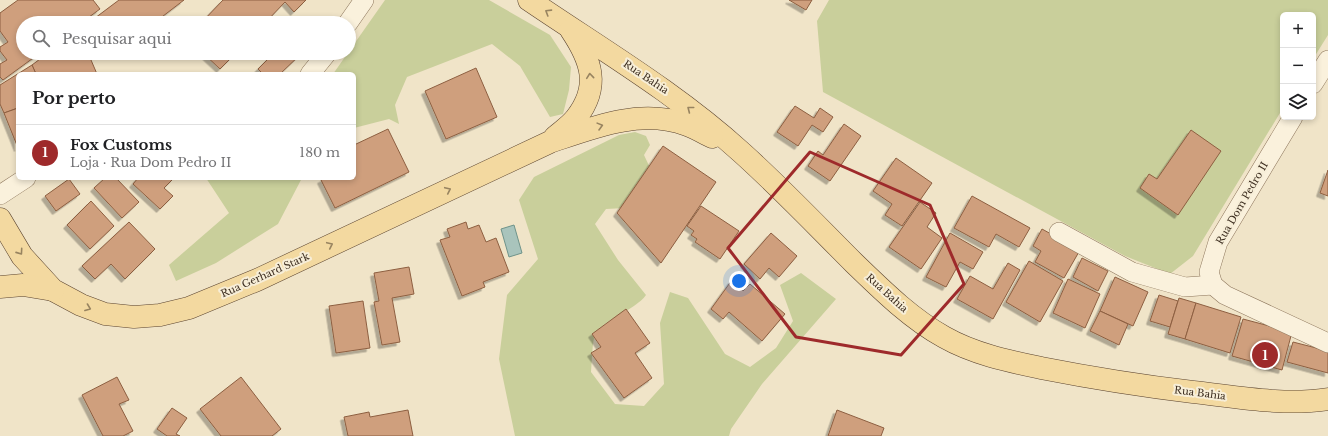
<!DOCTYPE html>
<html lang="pt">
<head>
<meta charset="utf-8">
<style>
  body { margin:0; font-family:"Libre Baskerville",serif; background:#f6f6f6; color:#202124 }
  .controls { position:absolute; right:12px; top:12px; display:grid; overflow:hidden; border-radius:6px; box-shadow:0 2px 6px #0003 }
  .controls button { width:36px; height:36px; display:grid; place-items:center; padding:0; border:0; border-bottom:1px solid #e0e0e0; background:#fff; color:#202124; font:20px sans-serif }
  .you { position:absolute; left:739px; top:281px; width:14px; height:14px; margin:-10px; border:3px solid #fff; border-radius:50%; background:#1a73e8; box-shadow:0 0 0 6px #1a73e833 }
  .badge { display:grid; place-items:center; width:26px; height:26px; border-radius:50%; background:#9e2a2b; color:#fff; font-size:13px; font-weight:700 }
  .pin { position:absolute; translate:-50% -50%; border:2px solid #fff; box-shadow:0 1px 4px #0006 }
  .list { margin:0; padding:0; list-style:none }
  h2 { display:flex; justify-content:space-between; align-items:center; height:52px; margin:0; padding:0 16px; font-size:17px }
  h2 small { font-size:13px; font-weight:400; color:#757577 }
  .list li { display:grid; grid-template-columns:26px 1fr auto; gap:12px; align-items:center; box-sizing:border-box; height:56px; padding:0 16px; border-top:1px solid #e0e0e0 }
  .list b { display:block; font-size:15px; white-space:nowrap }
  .list p { margin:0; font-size:13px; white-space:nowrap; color:#757577 }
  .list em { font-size:13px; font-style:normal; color:#757577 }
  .icon { flex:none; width:22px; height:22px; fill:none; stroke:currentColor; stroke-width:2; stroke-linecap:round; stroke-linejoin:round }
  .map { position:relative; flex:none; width:1328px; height:436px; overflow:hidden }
  .search { position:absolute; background:#fff; box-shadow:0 2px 6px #0003; left:16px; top:16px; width:340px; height:44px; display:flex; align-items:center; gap:10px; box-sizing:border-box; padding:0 14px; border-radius:22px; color:#757577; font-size:15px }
  .panel { position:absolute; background:#fff; box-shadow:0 2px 6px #0003; left:16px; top:72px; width:340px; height:108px; border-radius:6px }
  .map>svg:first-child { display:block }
  .green { fill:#c9cf9b }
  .water { fill:#a9c4bc; stroke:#6f938a }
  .building { fill:#cf9f7d; stroke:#8d5f41; filter:url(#shadow) }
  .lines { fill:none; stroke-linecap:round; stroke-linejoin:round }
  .street-casing { stroke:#8d765c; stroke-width:20 }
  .primary-casing { stroke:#5b4430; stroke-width:23 }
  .street { stroke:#faf1dc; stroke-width:19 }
  .primary { stroke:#f3d9a0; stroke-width:22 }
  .oneway { stroke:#988460 }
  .marked { fill:none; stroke:#9e2a2b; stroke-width:3; stroke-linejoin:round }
  .labels { text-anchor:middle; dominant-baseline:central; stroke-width:4; stroke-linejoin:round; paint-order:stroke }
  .street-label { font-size:10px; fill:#3d2e20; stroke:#f7eed8 }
</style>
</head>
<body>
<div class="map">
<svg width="1328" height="436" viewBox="0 0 1328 436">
  <defs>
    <filter id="shadow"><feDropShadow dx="-3.5" dy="3.5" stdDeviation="0" flood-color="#0004"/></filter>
  </defs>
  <rect width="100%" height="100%" fill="#f0e4c8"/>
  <g class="green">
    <path d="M385,0H489L550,35L571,67L569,90L563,114L550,117L520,66L492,44L407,77L395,105L399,124L389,119L354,128V74H333Z"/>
    <path d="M829,0H1328V35L1313,59V15H1283V108L1193,256L1170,274L1125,256L823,92L817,21Z"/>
    <path d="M635,132L646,136L650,145L644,155L651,170L625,208L606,209L595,224L618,260L646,295C635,311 599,320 594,338C592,348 592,361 591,372L615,404L644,406L664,384L660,323L670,292L688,298L725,354L750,367L776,348L793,321L780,285L801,273L836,299L762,384L731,429L729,436H515L499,359L507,295L538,259L519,200L534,177L619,135Z"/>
    <path d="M206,178H302L278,224L216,263L176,281L169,265L229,213Z"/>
  </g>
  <path class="water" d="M514,225L522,253L509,257L501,229Z"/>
  <g class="building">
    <path d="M18,0H93L100,9L81,23H23V53H40L3,80L0,77V64L7,60L0,51V47L8,42L0,31V13Z"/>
    <path d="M119,0H184L154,23H93L91,21Z"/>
    <path d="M223,0H306L294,12L285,2L265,23H201Z"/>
    <path d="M789,0H812L806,10Z"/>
    <path d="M48,53H88L97,74H36L32,65Z"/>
    <path d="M203,53H236L220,69Z"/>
    <path d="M274,53H302L280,74H263L258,69Z"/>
    <path d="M32,65L36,74H18V108L4,113L0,104V85Z"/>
    <path d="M476,68L497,117L446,139L425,91Z"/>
    <path d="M795,106L814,118L820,108L833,117L823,132L812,125L798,146L777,132Z"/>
    <path d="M18,108V148L4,113Z"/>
    <path d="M844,124L861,136L830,181L808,166L818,151L823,155Z"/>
    <path d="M388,129L409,172L335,208L321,180L325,178H354V145Z"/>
    <path d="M1191,130L1221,151L1178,215L1140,188L1149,174L1157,179Z"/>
    <path d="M663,146L716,182L661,263L617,213Z"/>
    <path d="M896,158L932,183L902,226L885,215L892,204L873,191Z"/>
    <path d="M1328,170V196L1320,193Z"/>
    <path d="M105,178H116L139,202L122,218L94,188Z"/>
    <path d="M138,178H174L164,188L173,196L160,209L133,184Z"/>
    <path d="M69,179L80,194L56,211L45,196Z"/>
    <path d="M972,196L1030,228L1019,247L996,234L989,247L954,228Z"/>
    <path d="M91,201L114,226L90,249L67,225Z"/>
    <path d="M920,202L936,213L927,227L942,238L921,269L889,247Z"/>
    <path d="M701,206L739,231L720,259L695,242L697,239L691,235L694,231L687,226Z"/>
    <path d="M129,222L155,249L125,279L111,264L95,279L82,266Z"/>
    <path d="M466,222L468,229L479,225L486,242L496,238L509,272L483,282L485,287L462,296L440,240L450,237L447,229Z"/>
    <path d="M1042,229L1080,250L1064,278L1035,262L1041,251L1033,246Z"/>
    <path d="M771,233L797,256L779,277L769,268L760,279L744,264Z"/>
    <path d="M950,233L983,252L973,269L960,262L946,287L926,277Z"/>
    <path d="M1082,258L1108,271L1098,291L1073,277Z"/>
    <path d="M1029,261L1063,281L1040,322L1006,302Z"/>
    <path d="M1008,263L1020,270L993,319L957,299L970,276L993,289Z"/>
    <path d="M409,267L414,294L392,298L400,342L382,345L374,302L379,301L374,273Z"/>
    <path d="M1115,277L1148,292L1133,326L1100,311Z"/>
    <path d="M1068,279L1100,294L1085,328L1053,313Z"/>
    <path d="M732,280L743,291L750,284L785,314L762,341L729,312L723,319L711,309Z"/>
    <path d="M1159,295L1178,301L1170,327L1150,321Z"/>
    <path d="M1179,298L1196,303L1185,339L1168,334Z"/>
    <path d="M363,301L370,348L336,353L329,306Z"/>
    <path d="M1196,303L1241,317L1230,353L1185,339Z"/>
    <path d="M626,309L650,343L635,353L652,378L624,398L591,353L601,347L592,334Z"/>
    <path d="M1100,311L1128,324L1119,345L1090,331Z"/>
    <path d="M1243,319L1292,332L1282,370L1232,356Z"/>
    <path d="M1293,342L1328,351V373L1287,362Z"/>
    <path d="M117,377L129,400L119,404L133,431L123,436H103L82,395Z"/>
    <path d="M241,377L281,429L272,436H221L200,409Z"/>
    <path d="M172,408L187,418L176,434L180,436H167L157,429Z"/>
    <path d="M408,410L413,436H348L344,417L369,412L370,417Z"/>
    <path d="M837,410L884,428L881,436H828Z"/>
  </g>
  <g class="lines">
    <defs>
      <g id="street">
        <path d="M348,23L364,0"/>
        <path d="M310,74L327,53"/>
        <path d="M1313,84L1328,60"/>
        <path d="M1293,117L1218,242L1209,272L1213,285L1225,295L1328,343"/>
        <path d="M0,195L26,178"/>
        <path d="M1059,232L1132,272L1185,287L1213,285"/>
      </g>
      <g id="primary">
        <path d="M529,0C601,49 676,93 741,152C780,187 817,226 854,263C882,290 910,318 944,337C974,354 1008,361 1041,368C1092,378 1142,386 1193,392C1238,397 1284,406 1328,399"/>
        <path d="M555,137C562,131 571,125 576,118C601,86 591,60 571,30"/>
        <path d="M0,219L22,256L53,290L81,305L105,314L134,317L160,315L189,308L257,280L550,142C594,127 641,108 687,125C695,128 704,133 712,137"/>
        <path d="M0,287L23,285L53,290"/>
      </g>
    </defs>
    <use href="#street" class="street-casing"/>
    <use href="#primary" class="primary-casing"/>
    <use href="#street" class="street"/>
    <use href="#primary" class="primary"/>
  </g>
  <defs><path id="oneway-chevron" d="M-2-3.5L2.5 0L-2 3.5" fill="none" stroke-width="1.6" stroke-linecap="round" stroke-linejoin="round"/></defs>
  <g class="oneway">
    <use href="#oneway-chevron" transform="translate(548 12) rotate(-148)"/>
    <use href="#oneway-chevron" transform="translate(590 76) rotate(-96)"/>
    <use href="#oneway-chevron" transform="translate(690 109) rotate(-142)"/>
    <use href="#oneway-chevron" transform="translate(600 126) rotate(-15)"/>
    <use href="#oneway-chevron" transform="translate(448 190) rotate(-25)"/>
    <use href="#oneway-chevron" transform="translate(330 245) rotate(-25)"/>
    <use href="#oneway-chevron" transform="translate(20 252) rotate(55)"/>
    <use href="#oneway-chevron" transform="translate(88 308) rotate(21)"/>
  </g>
  <path class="marked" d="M810,152L930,205L964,284L901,355L796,337L728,248Z"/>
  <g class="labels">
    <g class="street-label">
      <text transform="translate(646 77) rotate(34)">Rua Bahia</text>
      <text transform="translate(1242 203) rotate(-60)">Rua Dom Pedro II</text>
      <text transform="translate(265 275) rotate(-24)">Rua Gerhard Stark</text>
      <text transform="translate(887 293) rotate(42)">Rua Bahia</text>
      <text transform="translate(1200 393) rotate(7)">Rua Bahia</text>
    </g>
  </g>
</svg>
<div class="controls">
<button>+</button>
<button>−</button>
<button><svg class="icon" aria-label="layers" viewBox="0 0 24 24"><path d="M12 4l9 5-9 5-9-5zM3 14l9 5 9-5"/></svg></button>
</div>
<div class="you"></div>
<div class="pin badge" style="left:1265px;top:355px">1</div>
<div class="search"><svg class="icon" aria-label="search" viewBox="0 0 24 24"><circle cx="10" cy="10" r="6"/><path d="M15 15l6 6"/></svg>Pesquisar aqui</div>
<section class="panel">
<h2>Por perto<small></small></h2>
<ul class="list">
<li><span class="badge">1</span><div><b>Fox Customs</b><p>Loja · Rua Dom Pedro II</p></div><em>180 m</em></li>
</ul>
</section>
</div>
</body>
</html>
